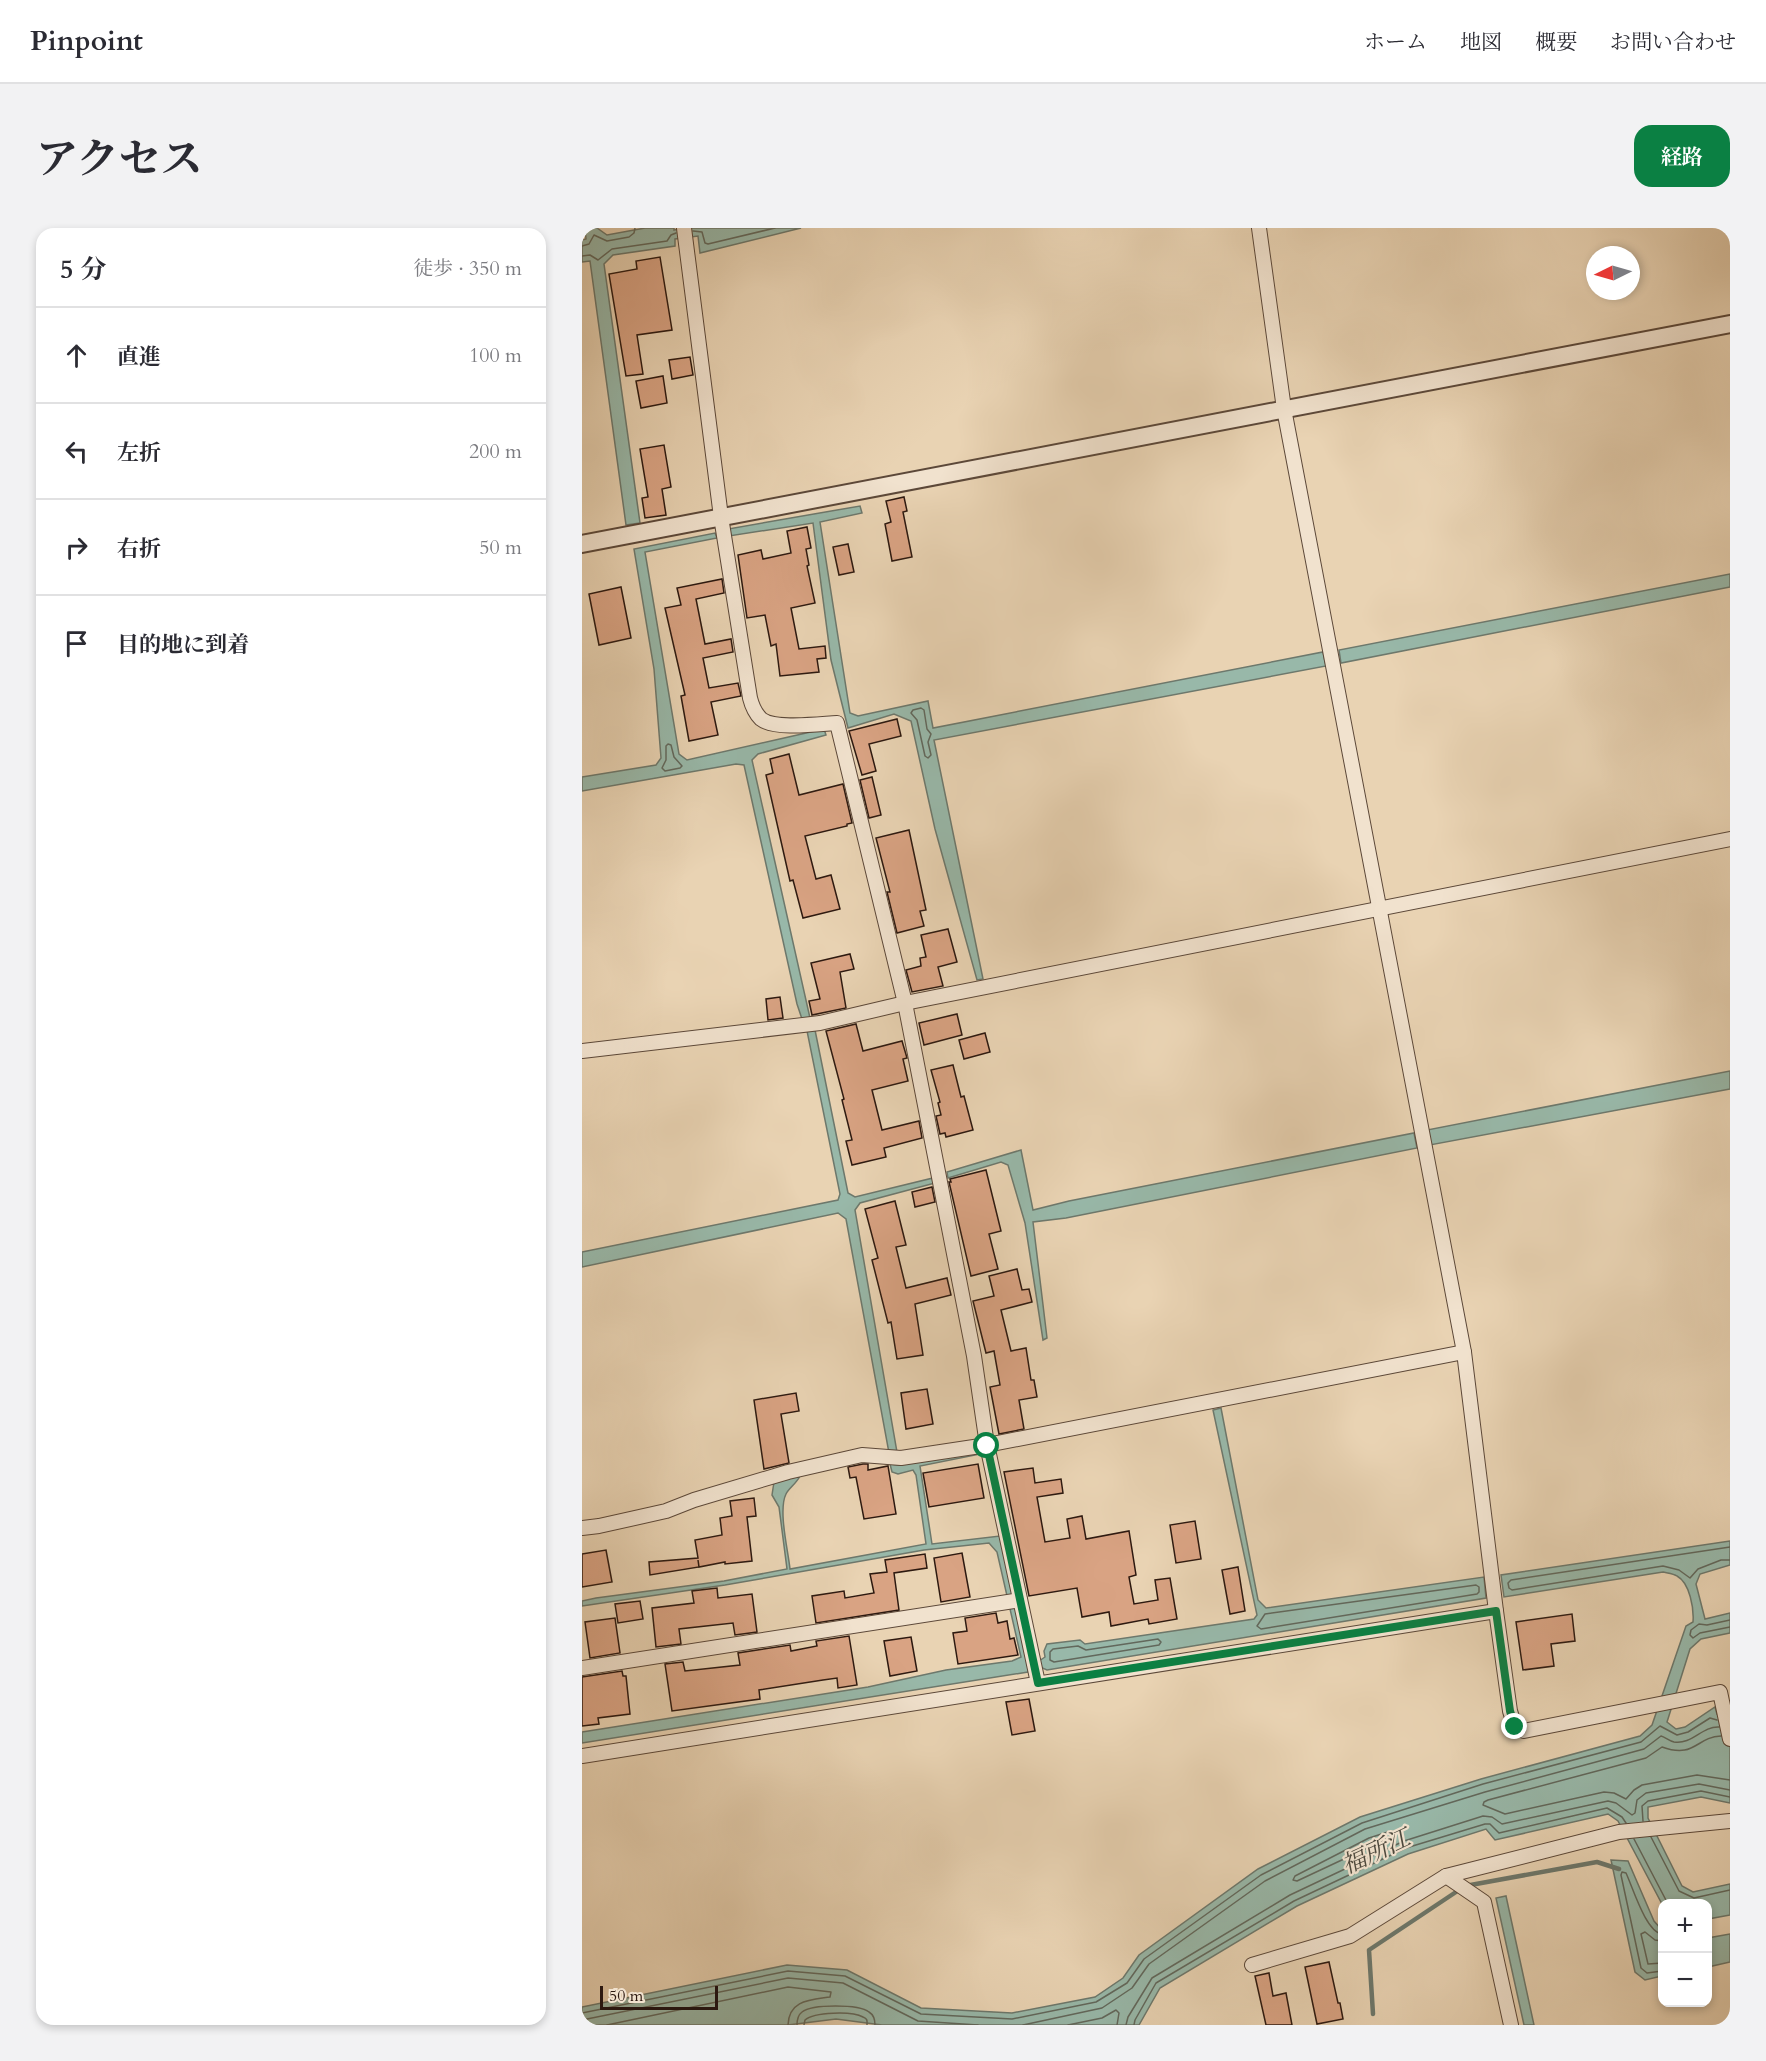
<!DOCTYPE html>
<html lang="ja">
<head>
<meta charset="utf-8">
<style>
  body { margin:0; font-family:Cardo,"Noto Serif JP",serif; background:#f2f2f3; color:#2b2b33 }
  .controls { position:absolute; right:18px; bottom:18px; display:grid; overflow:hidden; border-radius:12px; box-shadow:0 3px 9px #0003 }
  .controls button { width:54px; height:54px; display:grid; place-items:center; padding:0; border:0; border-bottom:2px solid #e1e1e2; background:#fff; color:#2b2b33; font:30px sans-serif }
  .compass { position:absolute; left:1004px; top:18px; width:54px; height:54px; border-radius:50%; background:#fff; box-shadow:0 3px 9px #0003; rotate:265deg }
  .scale { position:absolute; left:18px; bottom:15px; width:118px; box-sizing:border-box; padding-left:6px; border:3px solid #2d1910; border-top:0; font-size:16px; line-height:21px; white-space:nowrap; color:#2d1910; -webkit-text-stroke:4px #f1e2ce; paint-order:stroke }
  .stop { position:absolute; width:18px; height:18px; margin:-14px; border:4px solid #0b8043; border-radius:50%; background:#fff }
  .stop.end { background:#0b8043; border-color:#fff; box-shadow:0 2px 6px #0008 }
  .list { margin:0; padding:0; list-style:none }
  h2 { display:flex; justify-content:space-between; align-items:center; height:78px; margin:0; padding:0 24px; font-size:26px }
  h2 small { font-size:20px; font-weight:400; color:#7c7c81 }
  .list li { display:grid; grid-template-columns:39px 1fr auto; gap:18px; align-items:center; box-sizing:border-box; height:96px; padding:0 24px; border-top:2px solid #e1e1e2 }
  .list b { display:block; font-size:22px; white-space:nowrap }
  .list em { font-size:20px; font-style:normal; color:#7c7c81 }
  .icon { flex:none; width:33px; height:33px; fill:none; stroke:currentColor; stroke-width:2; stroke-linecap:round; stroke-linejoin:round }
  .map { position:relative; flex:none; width:1148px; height:1797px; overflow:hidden; border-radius:18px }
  header { display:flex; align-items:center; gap:36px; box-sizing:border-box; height:84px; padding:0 30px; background:#fff; border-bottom:2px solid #e1e1e2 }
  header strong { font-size:28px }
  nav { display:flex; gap:33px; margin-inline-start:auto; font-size:21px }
  .intro { display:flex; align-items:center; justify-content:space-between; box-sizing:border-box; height:144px; padding:0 36px }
  h1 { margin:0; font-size:42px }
  .button { padding:15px 27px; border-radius:18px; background:#0b8043; color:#fff; font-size:21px; font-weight:700 }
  main { display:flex; gap:36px; padding:0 36px }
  aside { flex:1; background:#fff; border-radius:18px; box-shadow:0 3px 9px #0003 }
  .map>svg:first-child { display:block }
  .water { fill:#98b8a9; stroke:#6d786c; stroke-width:1.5 }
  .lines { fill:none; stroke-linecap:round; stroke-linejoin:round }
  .shore { stroke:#62685c; stroke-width:1.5 }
  .stream { stroke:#6d786c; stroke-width:4.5 }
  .building { fill:#d9a383; stroke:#2d1910; stroke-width:1.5 }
  .minor-casing { stroke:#5c4839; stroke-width:16 }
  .tertiary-casing { stroke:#5c4839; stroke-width:20 }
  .minor { stroke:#f1e2ce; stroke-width:14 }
  .tertiary { stroke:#f1e2ce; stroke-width:16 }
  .route { stroke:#0b8043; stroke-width:8 }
  .labels { text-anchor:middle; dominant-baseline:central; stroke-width:4.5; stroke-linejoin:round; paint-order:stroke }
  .water-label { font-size:24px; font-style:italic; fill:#4d493e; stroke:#f1e2ce }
</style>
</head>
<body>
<header>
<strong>Pinpoint</strong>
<nav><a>ホーム</a><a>地図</a><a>概要</a><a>お問い合わせ</a></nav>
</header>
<div class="intro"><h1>アクセス</h1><a class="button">経路</a></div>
<main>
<aside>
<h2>5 分<small>徒歩 · 350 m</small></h2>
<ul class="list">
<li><svg class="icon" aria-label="ahead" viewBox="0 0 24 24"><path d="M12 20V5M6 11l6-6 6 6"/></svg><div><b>直進</b></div><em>100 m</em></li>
<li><svg class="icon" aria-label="left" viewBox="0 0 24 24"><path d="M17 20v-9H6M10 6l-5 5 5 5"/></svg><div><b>左折</b></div><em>200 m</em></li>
<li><svg class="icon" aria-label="right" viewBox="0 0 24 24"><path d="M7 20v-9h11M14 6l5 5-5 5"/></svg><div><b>右折</b></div><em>50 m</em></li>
<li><svg class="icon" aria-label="arrive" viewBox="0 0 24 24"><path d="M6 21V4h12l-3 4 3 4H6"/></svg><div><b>目的地に到着</b></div></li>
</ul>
</aside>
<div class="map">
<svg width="1148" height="1797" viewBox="0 0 1148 1797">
  <rect width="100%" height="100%" fill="#e9d3b3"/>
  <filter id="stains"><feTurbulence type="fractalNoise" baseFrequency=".00333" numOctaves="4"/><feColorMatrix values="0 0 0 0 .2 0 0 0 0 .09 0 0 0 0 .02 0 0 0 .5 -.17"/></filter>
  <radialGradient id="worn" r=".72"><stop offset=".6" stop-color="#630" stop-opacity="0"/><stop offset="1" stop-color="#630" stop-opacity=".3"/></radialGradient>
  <g class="water">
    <path d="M3,0H15L25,7L63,0H92V2L103,0H219L118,25L116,8L93,11V18L31,27L22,36L58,295L44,297L8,33L0,34V12L4,11Z"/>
    <path d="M278,278L280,285L238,294L268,485L276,488L346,473L351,500L741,424L744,438L352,512L401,751L395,752L353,601L329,493L312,486L266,500L249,432L231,295L147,308L146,301Z"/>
    <path d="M133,305L135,310L63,324L97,526L105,532L242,501L244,507L176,526L170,532L228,790L220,791L215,776L162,537L154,536L0,563V549L74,537L79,530L72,441L52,321Z"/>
    <path d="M1148,346V359L759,435L757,422Z"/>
    <path d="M233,802L266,965L273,969L351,950L353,955L278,975L273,982L315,1224L307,1225L264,991L256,985L0,1039V1024L256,972L258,966L225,803Z"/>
    <path d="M1148,843V861L848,917L845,902Z"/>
    <path d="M832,905L835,920L484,990L451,994L465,1110L461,1112L443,995L426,937L419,934L366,950L365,944L439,922L451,982L487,973Z"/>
    <path d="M639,1180L676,1372L684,1380L902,1349L904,1370L465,1442L458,1439L457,1433L463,1429L462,1423L465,1416L498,1412L503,1416L672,1391L675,1387L631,1182Z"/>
    <path d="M396,1223L398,1226L338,1238L350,1316L418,1308L448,1440L446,1444L0,1515V1504L286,1459L364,1442L430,1433L439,1429L415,1324L407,1315L342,1322L143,1357L0,1378V1373L14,1370L142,1353L205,1341L197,1279L190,1267L192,1254L218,1248C214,1256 207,1260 204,1266C196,1282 206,1322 208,1341L344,1316L334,1247L331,1242L316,1246L310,1244L308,1236L317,1237Z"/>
    <path d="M1148,1313V1337L1118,1346L1114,1356L1123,1391L1148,1385V1405L1119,1411L1108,1421L1085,1494L1094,1501L1103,1499L1133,1479L1135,1486L1148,1483V1575L1119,1569L1066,1579V1590L1100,1658L1111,1664L1148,1656V1687L1126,1691V1676H1080L1036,1593L1026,1586L913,1612L904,1601L826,1626L715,1678L578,1760L557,1797H300L254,1791L206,1797H0V1779L205,1737L265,1742L339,1780L430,1785L513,1769L541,1750L557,1727L676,1641L778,1589L899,1551L1058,1508L1070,1497L1104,1398L1111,1394C1112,1381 1108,1355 1095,1348C1092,1346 1085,1345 1081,1344L922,1369L919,1347Z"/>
    <path d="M1029,1632L1046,1633L1072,1693L1080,1702V1748L1063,1752L1053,1744Z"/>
    <path d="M924,1668L952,1797H942L914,1670Z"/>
    <path d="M1148,1706V1734L1126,1739V1710Z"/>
  </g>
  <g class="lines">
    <g class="shore">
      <path d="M111,3L120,4L123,15L126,16L193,0"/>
      <path d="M0,18L7,16L12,7L25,13L47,9L52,5L53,0"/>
      <path d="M0,28L8,27L16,32L30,21L85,13L89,7L94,5"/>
      <path d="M339,480L342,482L345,501L349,506L346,514L349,527L346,530L343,528L335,492L329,485L331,482Z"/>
      <path d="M86,516L89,517L92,529L100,538L98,540L83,543L80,540L84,532V518Z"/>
      <path d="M1148,1319L929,1352L926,1355L927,1360L930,1362L1081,1338L1097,1342L1108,1350L1116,1341L1139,1332H1148"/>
      <path d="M894,1357L897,1359V1364L895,1366L679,1401L675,1398L683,1386Z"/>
      <path d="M1148,1392L1125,1397L1117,1396L1109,1402L1108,1407L1111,1410L1118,1405L1148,1399"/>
      <path d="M576,1411L579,1414L577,1417L472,1434L468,1432V1424L471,1421L496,1418L504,1422Z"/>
      <path d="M1139,1508C1114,1509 1113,1531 1080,1519L1064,1530L906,1572L902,1574L901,1577L923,1586L1022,1564L1032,1565L1044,1571L1052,1562L1060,1557L1115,1547L1148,1552"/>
      <path d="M1061,1593L1060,1578L1066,1573L1119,1563L1148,1569"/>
      <path d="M809,1603L813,1605L811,1608L715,1653L711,1652L713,1648L787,1610Z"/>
      <path d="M1069,1609L1097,1663L1112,1670L1148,1662"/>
      <path d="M1052,1611L1086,1676"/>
      <path d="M1080,1706C1064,1704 1051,1660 1044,1645L1040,1644L1039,1647L1059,1740L1065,1745L1080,1743"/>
      <path d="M1080,1713L1073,1712L1063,1704L1059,1706L1066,1736L1080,1735"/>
      <path d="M0,1785L206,1743L263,1748L339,1786L430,1791L514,1774L545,1755L562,1731L679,1647L780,1595L901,1556L1059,1514L1078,1498L1095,1507L1106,1504L1128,1490L1135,1492"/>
      <path d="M0,1792L206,1750L261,1755L336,1793L396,1797"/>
      <path d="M25,1797L206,1759L249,1764L248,1769C228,1772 207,1772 206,1797"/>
      <path d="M215,1797C215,1792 216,1787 220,1784C230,1776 277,1776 287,1784C292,1787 293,1792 293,1797"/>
      <path d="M222,1797L223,1792C232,1784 270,1783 281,1789C286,1791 285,1793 285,1797"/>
      <path d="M441,1797L520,1780L550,1760L567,1736L683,1653L783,1601L903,1564L1062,1521L1079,1508C1083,1509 1087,1513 1092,1514C1110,1517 1120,1498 1137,1499"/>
      <path d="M486,1797L520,1790L534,1782L537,1785L535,1797"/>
      <path d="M544,1797L546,1789L570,1750L708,1667L822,1613L901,1588L910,1589L920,1596L1026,1573L1034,1575L1050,1587L1053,1585L1055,1572L1064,1565L1117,1556L1148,1562"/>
      <path d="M552,1797L553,1792L574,1755L712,1673L824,1620L903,1596H908L917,1605L1025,1580L1040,1589L1044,1595"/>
    </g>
    <path class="stream" d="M791,1786L787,1722L883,1658L1015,1634L1037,1641"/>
  </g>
  <g class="building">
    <path d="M78,29L90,102L55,107L61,146L44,148L27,46L55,41L54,33Z"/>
    <path d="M108,129L111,147L90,151L87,132Z"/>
    <path d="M81,148L85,175L59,180L54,153Z"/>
    <path d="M82,217L89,259L80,261L84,287L63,290L60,270L66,269L58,221Z"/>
    <path d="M322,269L325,283L321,284L330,329L310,333L303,296L309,294L304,273Z"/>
    <path d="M225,299L229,320L224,321L227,337L225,338L233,375L209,380L217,421L243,418L244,430L235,431L237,444L198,448L194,416L189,418L183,387L165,390L156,327L179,322L181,331L209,325L205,303Z"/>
    <path d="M266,316L272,344L257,347L251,319Z"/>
    <path d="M140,351L142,365L114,371L123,416L149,411L151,424L121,430L127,460L156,455L159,468L129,474L136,507L107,513L99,468L103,467L83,380L99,377L95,360Z"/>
    <path d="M39,359L49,410L17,417L7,366Z"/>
    <path d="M315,491L319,508L287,516L294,543L280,547L267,503Z"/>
    <path d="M207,526L217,567L261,556L270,595L265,596V598L223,608L234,651L249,647L258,681L221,690L211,652L208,653L184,547L191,545L188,531Z"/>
    <path d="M290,549L299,587L287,590L278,552Z"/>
    <path d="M327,602L344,682L338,683L342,698L315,705L305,664H308L294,610Z"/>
    <path d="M366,701L375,734L356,739L361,758L330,764L324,742L339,738L338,730L344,729L339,707Z"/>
    <path d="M268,726L272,741L258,744L264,780L230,787L227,773L238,771L229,735Z"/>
    <path d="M198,769L201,790L186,792L184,771Z"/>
    <path d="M375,786L380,807L342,817L337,795Z"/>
    <path d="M274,796L281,823L320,813L325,830L321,831L326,853L290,862L300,902L337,893L340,910L302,920L304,929L270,937L264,913L270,912L260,872L262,871L244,803Z"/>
    <path d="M403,805L408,824L382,831L377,812Z"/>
    <path d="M371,837L379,869L382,868L391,902L364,909L363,905L358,906L354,888L359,887L356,875L358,874L349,842Z"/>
    <path d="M404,942L419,1003L407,1006L416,1041L389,1048L367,954H369L368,951Z"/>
    <path d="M350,959L353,974L333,979L330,964Z"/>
    <path d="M313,973L324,1017L314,1019L324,1060L365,1050L369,1067L333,1076L341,1127L315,1131L309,1094L306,1095L290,1032L296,1030L283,981Z"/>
    <path d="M435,1041L440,1062L447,1061L450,1074L419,1082L429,1123L444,1120L449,1152H452L455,1169L437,1172L442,1201L417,1206L408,1159L418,1157L412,1123L404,1125L391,1073L412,1068L407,1048Z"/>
    <path d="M345,1161L351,1196L324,1201L319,1165Z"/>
    <path d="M214,1165L217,1183L199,1186L207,1235L182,1241L172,1172Z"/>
    <path d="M281,1236H286V1242L306,1238L314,1286L282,1291L274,1249L268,1250L266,1239Z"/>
    <path d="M396,1236L402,1270L347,1279L341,1245Z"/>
    <path d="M451,1240L453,1255L479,1251L481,1265L455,1269L463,1314L488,1310L485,1291L500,1288L504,1311L547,1303L554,1347L547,1349L552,1376L576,1372L573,1352L588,1350L595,1391L567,1396L566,1391L529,1398L527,1384L500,1389L495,1360L447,1368L422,1244Z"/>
    <path d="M172,1270L174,1288L165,1289L170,1333L143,1336V1334L117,1339L116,1332L117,1339L68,1347L67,1334L116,1330L113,1312L140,1307L138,1290L150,1288L148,1273Z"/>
    <path d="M613,1293L619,1331L594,1335L588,1297Z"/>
    <path d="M24,1322L30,1354L0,1359V1326Z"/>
    <path d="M380,1325L388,1369L359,1374L352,1330Z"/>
    <path d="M343,1326L345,1340L312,1345L317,1382L234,1395L230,1368L262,1363L263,1370L292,1365L288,1346L305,1344L303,1332Z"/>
    <path d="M656,1339L663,1383L648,1386L640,1342Z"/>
    <path d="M135,1360L136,1370L170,1366L175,1404L153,1407L151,1395L97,1401L99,1416L74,1419L70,1380L112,1375L110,1363Z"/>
    <path d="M58,1373L61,1391L36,1395L33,1376Z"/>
    <path d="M414,1385L416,1395L425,1393L428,1411L432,1410L436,1427L376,1436L371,1405L385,1403L383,1390Z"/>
    <path d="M990,1386L993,1413L969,1416L972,1438L941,1442L934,1394Z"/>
    <path d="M33,1390L38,1425L8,1430L3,1394Z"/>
    <path d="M267,1408L275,1457L256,1460L255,1450L241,1452L177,1462L178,1471L90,1483L83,1436L101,1434L103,1443L158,1437L156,1425L208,1417L209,1423L235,1418L234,1413Z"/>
    <path d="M329,1409L335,1443L308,1448L302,1413Z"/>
    <path d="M40,1443L41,1448H44L48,1486L16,1490L17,1496L0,1498V1449Z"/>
    <path d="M447,1471L453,1503L430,1507L424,1474Z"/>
    <path d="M747,1734L756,1775H758L761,1791L735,1796L723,1739Z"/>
    <path d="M687,1745L691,1768L704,1765L710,1797H684L673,1748Z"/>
  </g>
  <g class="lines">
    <defs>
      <g id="minor">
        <path d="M102,0L139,289L168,470C170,478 173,485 179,491C193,502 237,496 255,495L323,775L392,1128L405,1217L456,1455"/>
        <path d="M677,0L702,181L882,1124L914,1383L928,1483L933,1499L942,1503L1138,1464L1148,1511"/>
        <path d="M0,823L238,795L323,775L1148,611"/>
        <path d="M0,1300L17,1298L84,1283L112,1272L206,1244L280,1227L319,1230L405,1217L882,1124"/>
        <path d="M0,1440L438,1372"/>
        <path d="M0,1528L914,1383"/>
        <path d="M864,1648L902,1674L929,1797"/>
        <path d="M670,1737L768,1708L864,1648L1037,1604L1148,1593"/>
      </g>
      <path id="tertiary" d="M0,316L1148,96"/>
    </defs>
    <use href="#minor" class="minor-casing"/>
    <use href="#tertiary" class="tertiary-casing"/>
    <use href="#minor" class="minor"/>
    <use href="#tertiary" class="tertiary"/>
  </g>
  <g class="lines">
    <path class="route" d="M405,1218L456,1455L914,1383L928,1483L933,1499"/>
  </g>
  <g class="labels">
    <g class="water-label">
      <text transform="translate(794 1624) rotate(-25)">福所江</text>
    </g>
  </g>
  <rect width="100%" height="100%" filter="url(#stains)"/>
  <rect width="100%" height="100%" fill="url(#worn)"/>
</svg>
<div class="controls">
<button>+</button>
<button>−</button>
</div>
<svg class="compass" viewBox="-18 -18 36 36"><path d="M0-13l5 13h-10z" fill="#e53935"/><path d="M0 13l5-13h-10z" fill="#7c7c81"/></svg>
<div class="scale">50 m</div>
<div class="stop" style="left:405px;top:1218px"></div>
<div class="stop end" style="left:933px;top:1499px"></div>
</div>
</main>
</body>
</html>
